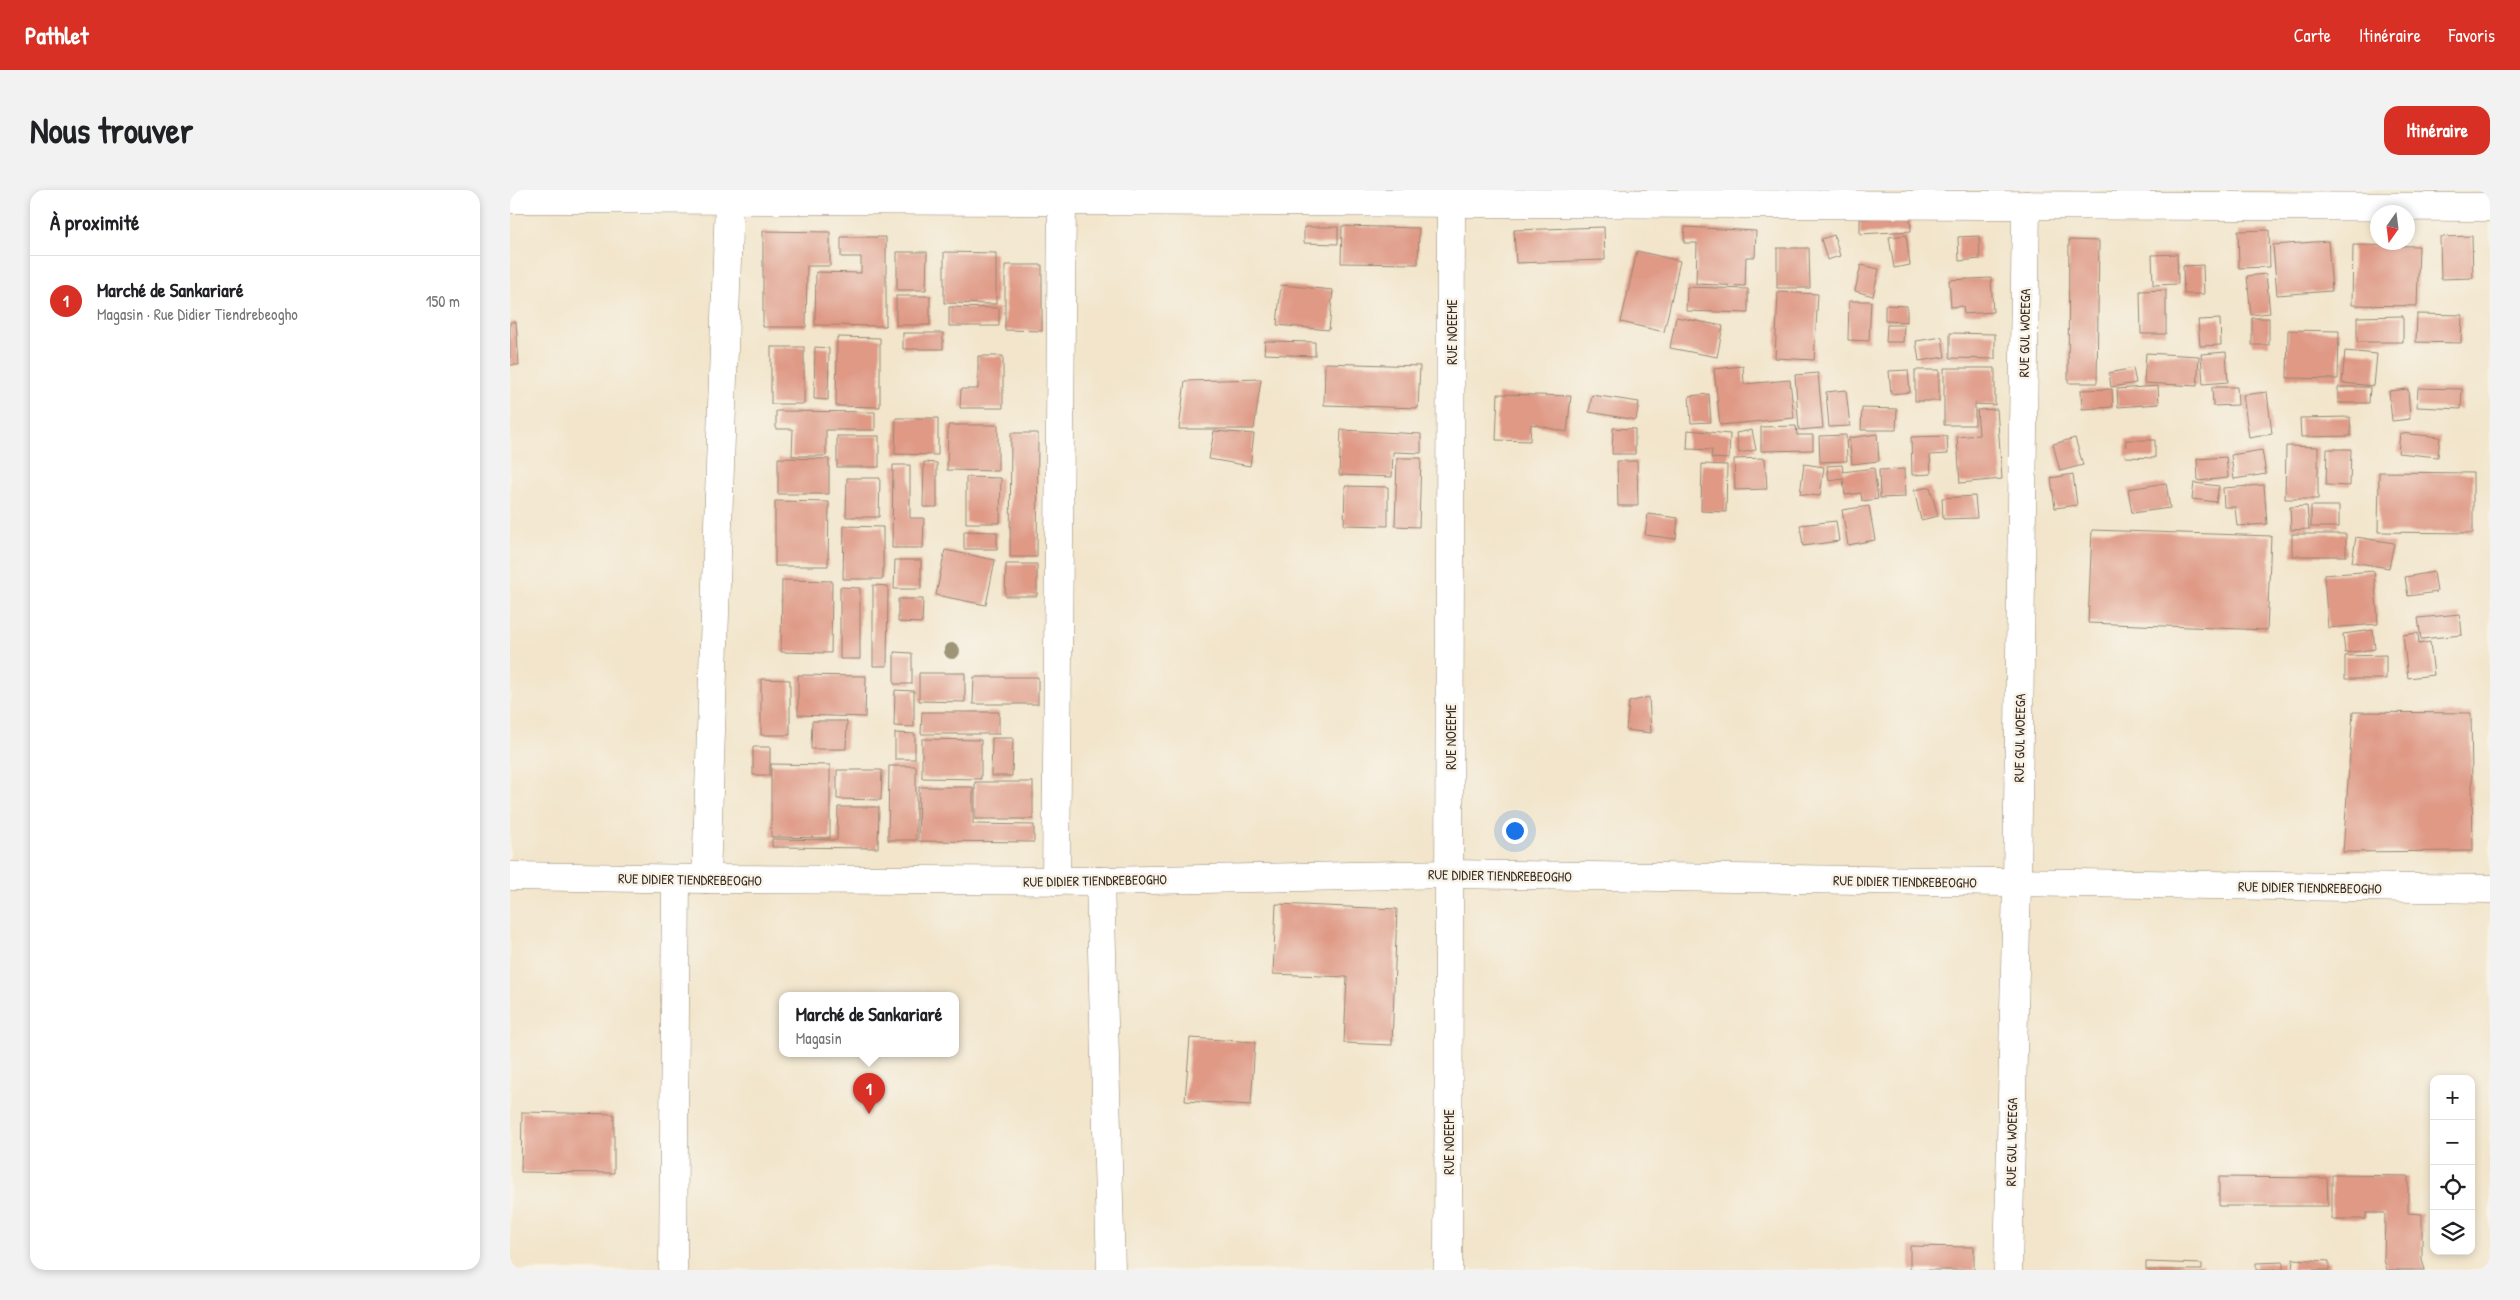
<!DOCTYPE html>
<html lang="fr">
<head>
<meta charset="utf-8">
<style>
  body { margin:0; font-family:"Patrick Hand",sans-serif; background:#f2f2f2; color:#202124 }
  .controls { position:absolute; right:15px; bottom:15px; display:grid; overflow:hidden; border-radius:10px; box-shadow:0 2px 8px #0003 }
  .controls button { width:45px; height:45px; display:grid; place-items:center; padding:0; border:0; border-bottom:1px solid #e0e0e0; background:#fff; color:#202124; font:25px sans-serif }
  .compass { position:absolute; left:1860px; top:15px; width:45px; height:45px; border-radius:50%; background:#fff; box-shadow:0 2px 8px #0003; rotate:194deg }
  .you { position:absolute; left:1004px; top:640px; width:18px; height:18px; margin:-12px; border:4px solid #fff; border-radius:50%; background:#1a73e8; box-shadow:0 0 0 8px #1a73e833 }
  .badge { display:grid; place-items:center; width:32px; height:32px; border-radius:50%; background:#d93025; color:#fff; font-size:16px; font-weight:700 }
  .pin { position:absolute; translate:-50% -41px; filter:drop-shadow(0 1px 2px #0008) }
  .pin::after { content:''; position:absolute; top:26px; width:18px; height:15px; background:inherit; clip-path:polygon(0 0,100% 0,50% 100%) }
  .popup { position:absolute; left:269px; top:802px; width:180px; height:65px; box-sizing:border-box; display:grid; place-content:center; border-radius:10px; background:#fff; filter:drop-shadow(0 1px 4px #0005); font-size:16px; white-space:nowrap; color:#757577 }
  .popup b { font-size:19px; color:#202124 }
  .popup::after { content:''; position:absolute; left:50%; top:100%; margin-left:-10px; border:10px solid transparent; border-top-color:#fff }
  .list { margin:0; padding:0; list-style:none }
  h2 { display:flex; justify-content:space-between; align-items:center; height:65px; margin:0; padding:0 20px; font-size:21px }
  h2 small { font-size:16px; font-weight:400; color:#757577 }
  .list li { display:grid; grid-template-columns:32px 1fr auto; gap:15px; align-items:center; box-sizing:border-box; height:90px; padding:0 20px; border-top:1px solid #e0e0e0 }
  .list b { display:block; font-size:19px; white-space:nowrap }
  .list p { margin:0; font-size:16px; white-space:nowrap; color:#757577 }
  .list em { font-size:16px; font-style:normal; color:#757577 }
  .icon { flex:none; width:28px; height:28px; fill:none; stroke:currentColor; stroke-width:2; stroke-linecap:round; stroke-linejoin:round }
  .map { position:relative; flex:none; width:1980px; height:1080px; overflow:hidden; border-radius:15px }
  header { display:flex; align-items:center; gap:30px; box-sizing:border-box; height:70px; padding:0 25px; background:#d93025; color:#fff }
  header strong { font-size:24px }
  nav { display:flex; gap:28px; margin-inline-start:auto; font-size:18px }
  .intro { display:flex; align-items:center; justify-content:space-between; box-sizing:border-box; height:120px; padding:0 30px }
  h1 { margin:0; font-size:35px }
  .button { padding:12px 22px; border-radius:15px; background:#d93025; color:#fff; font-size:18px; font-weight:700 }
  main { display:flex; gap:30px; padding:0 30px }
  aside { flex:1; background:#fff; border-radius:15px; box-shadow:0 2px 8px #0003 }
  .map>svg:first-child { display:block }
  .building { fill:#df9985 }
  .lines { fill:none; stroke-linecap:round; stroke-linejoin:round }
  .minor-casing { stroke:#968874; stroke-width:29 }
  .minor { stroke:#fff; stroke-width:28 }
  .tree { fill:#9e9579 }
  .labels { text-anchor:middle; dominant-baseline:central; stroke-width:5; stroke-linejoin:round; paint-order:stroke }
  .street-label { font-size:14px; fill:#3b2a1e; stroke:#f7f3e8 }
</style>
</head>
<body>
<header>
<strong>Pathlet</strong>
<nav><a>Carte</a><a>Itinéraire</a><a>Favoris</a></nav>
</header>
<div class="intro"><h1>Nous trouver</h1><a class="button">Itinéraire</a></div>
<main>
<aside>
<h2>À proximité<small></small></h2>
<ul class="list">
<li><span class="badge">1</span><div><b>Marché de Sankariaré</b><p>Magasin · Rue Didier Tiendrebeogho</p></div><em>150 m</em></li>
</ul>
</aside>
<div class="map">
<svg width="1980" height="1080" viewBox="0 0 1980 1080">
  <rect width="100%" height="100%" fill="#f7f3e8"/>
  <filter id="ink" filterUnits="userSpaceOnUse"><feTurbulence type="fractalNoise" baseFrequency=".02" numOctaves="2"/><feDisplacementMap in="SourceGraphic" scale="10" xChannelSelector="R" yChannelSelector="G"/><feConvolveMatrix kernelMatrix="1 2 1 2 8 2 1 2 1" color-interpolation-filters="sRGB"/></filter>
  <filter id="wash" filterUnits="userSpaceOnUse"><feTurbulence type="fractalNoise" baseFrequency=".0096" numOctaves="4" result="noise"/><feDisplacementMap in="SourceGraphic" scale="20" xChannelSelector="R" yChannelSelector="G"/><feGaussianBlur stdDeviation="1.12" result="paint"/><feColorMatrix in="noise" values="0 0 0 0 0 0 0 0 0 0 0 0 0 0 0 0 0 1.4 0 .05"/><feComposite in="paint" operator="in"/></filter>
  <g filter="url(#wash)">
    <rect width="100%" height="100%" fill="#f2e5cb"/>
    <g id="blocks">
      <g class="building">
        <path d="M1400,27L1401,41L1350,44V29Z"/>
        <path d="M832,36L909,38L908,74L831,73Z"/>
        <path d="M794,37H828V54L794,53Z"/>
        <path d="M1094,37L1095,70L1006,73L1004,40Z"/>
        <path d="M1175,37L1246,41L1245,67H1236L1235,96L1186,94L1187,53H1174Z"/>
        <path d="M1759,40L1760,77L1729,78L1728,41Z"/>
        <path d="M253,41L320,42V76H297L296,137H253Z"/>
        <path d="M1324,45L1330,66L1317,70L1311,49Z"/>
        <path d="M1396,45L1400,75L1384,78L1379,47Z"/>
        <path d="M1469,46L1470,69L1449,71L1448,47Z"/>
        <path d="M1962,46L1963,88L1931,89L1930,47Z"/>
        <path d="M331,47H376V136L305,135L306,82L351,83V67H331Z"/>
        <path d="M1559,50L1589,51L1587,193H1558Z"/>
        <path d="M1818,51L1822,101L1767,105L1763,55Z"/>
        <path d="M1843,55L1909,56L1907,116L1842,115Z"/>
        <path d="M1267,58H1299L1300,98H1267Z"/>
        <path d="M1127,61L1170,71L1154,142L1111,132Z"/>
        <path d="M387,62H417L416,100H387Z"/>
        <path d="M434,62L486,63V114L434,113Z"/>
        <path d="M1667,64L1668,94L1643,95L1642,65Z"/>
        <path d="M495,75H532V141L495,140Z"/>
        <path d="M1351,75L1369,79L1363,106L1345,101Z"/>
        <path d="M1693,75L1694,104H1674L1673,76Z"/>
        <path d="M1756,84L1760,123L1741,125L1737,86Z"/>
        <path d="M1481,88L1483,122L1454,124L1453,116L1441,117L1439,90Z"/>
        <path d="M771,95L823,100L819,140L767,135Z"/>
        <path d="M1177,97L1238,99V123L1176,121Z"/>
        <path d="M1656,100V144H1631L1630,101Z"/>
        <path d="M1268,102L1308,104L1304,170L1265,168Z"/>
        <rect x="386" y="106" width="34" height="29"/>
        <path d="M1339,111H1361L1359,151L1338,150Z"/>
        <path d="M1375,115L1397,116V132L1375,131Z"/>
        <path d="M439,117L489,118V136H439Z"/>
        <path d="M1907,124L1952,125L1951,153L1906,152Z"/>
        <path d="M1893,126V152H1847V127Z"/>
        <path d="M1166,127L1213,136L1207,167L1160,158Z"/>
        <rect x="1742" y="128" width="17" height="27"/>
        <path d="M1710,129L1711,155L1690,156L1688,130Z"/>
        <path d="M0,132H6L9,175H0Z"/>
        <path d="M1377,135H1394L1393,152H1376Z"/>
        <path d="M1778,140L1829,141L1828,189L1777,188Z"/>
        <rect x="393" y="143" width="40" height="16"/>
        <path d="M1440,143L1485,144V169L1440,168Z"/>
        <path d="M327,147L370,148V217L326,216Z"/>
        <path d="M1432,147L1435,167L1409,171L1406,151Z"/>
        <path d="M755,151L805,152V166L754,164Z"/>
        <rect x="261" y="157" width="33" height="57"/>
        <path d="M305,157L319,158L318,210L304,209Z"/>
        <path d="M1835,161L1867,164L1864,196L1832,193Z"/>
        <path d="M1716,162L1718,192L1693,194L1691,164Z"/>
        <path d="M1636,163L1689,166L1687,196L1634,193Z"/>
        <path d="M468,166H493V218H450L451,199H468Z"/>
        <path d="M815,173L910,176L908,218L814,215Z"/>
        <path d="M1233,176L1234,194L1280,190L1284,228L1210,235L1204,179Z"/>
        <path d="M1434,178H1485V215L1465,214V235H1434Z"/>
        <path d="M1623,178L1626,193L1601,197L1599,183Z"/>
        <path d="M1398,180L1400,202L1381,204L1379,181Z"/>
        <rect x="1405" y="180" width="24" height="31"/>
        <path d="M1308,183L1313,238L1289,240L1285,185Z"/>
        <path d="M751,189L744,239H669L675,191Z"/>
        <path d="M1648,196L1649,214L1608,217L1607,199Z"/>
        <path d="M1702,197H1727L1728,215L1703,216Z"/>
        <path d="M1828,197H1860L1859,213H1828Z"/>
        <path d="M1908,198L1952,199L1951,219L1907,217Z"/>
        <path d="M1602,199L1603,217L1572,219L1571,200Z"/>
        <path d="M1898,199L1900,229L1882,231L1879,201Z"/>
        <path d="M1336,200L1340,236L1319,237L1316,202Z"/>
        <path d="M1757,202L1762,244L1739,248L1733,205Z"/>
        <path d="M988,204L1061,206L1057,242L1021,234L1020,251L986,250Z"/>
        <path d="M1199,204L1201,232L1181,233L1179,206Z"/>
        <path d="M1082,205L1129,212L1126,230L1079,222Z"/>
        <path d="M1352,218L1387,219L1386,240H1351Z"/>
        <path d="M1487,219L1492,289L1450,293L1447,247L1469,245L1467,220Z"/>
        <path d="M266,221L365,222V240H316V266H282L283,239H266Z"/>
        <path d="M1840,227L1841,246L1791,247L1790,228Z"/>
        <path d="M386,228H428V265L385,264Z"/>
        <path d="M438,235H488V281L437,280Z"/>
        <path d="M1286,236L1287,245H1303V260L1251,261V237Z"/>
        <path d="M1103,238L1125,239V264H1102Z"/>
        <path d="M831,240L911,244V263L883,262L882,287L829,285Z"/>
        <path d="M1178,240L1220,244L1219,269L1201,268L1202,260L1177,259Z"/>
        <path d="M1242,240L1246,260L1229,263L1226,243Z"/>
        <path d="M704,241L744,244L740,276L699,269Z"/>
        <path d="M501,243H528L527,367H500Z"/>
        <path d="M1890,243L1930,247L1928,267L1888,263Z"/>
        <path d="M1367,244L1369,271L1342,274L1339,248Z"/>
        <path d="M1336,245L1337,271L1310,272L1309,246Z"/>
        <rect x="327" y="246" width="42" height="31"/>
        <path d="M1437,246L1438,264L1420,265L1421,284L1402,285L1401,247Z"/>
        <path d="M1565,248L1573,275L1550,281L1543,254Z"/>
        <path d="M1616,250H1645V268L1615,267Z"/>
        <path d="M1776,256L1808,257V309H1775Z"/>
        <path d="M1817,259H1841L1840,296L1816,295Z"/>
        <path d="M1752,260L1756,284L1724,289L1721,265Z"/>
        <path d="M1716,267L1718,288L1688,291L1687,269Z"/>
        <path d="M268,268L319,269V304H268Z"/>
        <path d="M887,268H911L909,337L885,336Z"/>
        <path d="M1255,268L1257,299L1225,300L1224,269Z"/>
        <path d="M1107,271H1127L1128,316H1108Z"/>
        <path d="M414,272L427,273V317H413Z"/>
        <path d="M1192,274L1217,275L1216,322L1191,321Z"/>
        <path d="M1294,274L1314,277L1310,306L1290,304Z"/>
        <path d="M383,275H400V328H414L413,358H382Z"/>
        <path d="M1332,275L1333,282L1364,278L1368,309L1352,311L1351,303L1335,305L1333,289L1319,291L1317,276Z"/>
        <path d="M1394,279L1395,307L1370,308L1369,280Z"/>
        <path d="M1869,282L1963,283V343L1868,342Z"/>
        <path d="M1563,284L1567,315L1545,318L1541,288Z"/>
        <path d="M456,287L491,288L490,333H456Z"/>
        <path d="M337,288H370L369,327H336Z"/>
        <path d="M1656,293L1660,318L1622,323L1618,299Z"/>
        <path d="M1684,293L1709,296L1706,312L1682,309Z"/>
        <path d="M1754,295L1757,334L1727,336L1725,317H1714L1713,298Z"/>
        <path d="M835,296L878,297V336L834,335Z"/>
        <path d="M1420,297L1428,326L1411,330L1404,300Z"/>
        <path d="M1465,306L1467,328L1433,329L1432,308Z"/>
        <path d="M265,311L319,312L318,376H265Z"/>
        <path d="M1359,316L1365,350L1338,355L1332,320Z"/>
        <path d="M1797,316L1799,339L1781,340L1780,317Z"/>
        <rect x="1801" y="316" width="28" height="21"/>
        <path d="M1138,324L1168,328L1166,349L1135,345Z"/>
        <path d="M1326,331L1329,351L1293,356L1290,335Z"/>
        <path d="M334,336L373,337V389H333Z"/>
        <path d="M1582,340L1761,346L1757,440L1578,433Z"/>
        <path d="M454,341L487,342V359H454Z"/>
        <rect x="1782" y="344" width="54" height="22"/>
        <path d="M1846,347L1884,353L1879,378L1842,372Z"/>
        <path d="M435,360L485,370L476,415L426,405Z"/>
        <path d="M385,370H411V399H384Z"/>
        <path d="M496,374H527V406H495Z"/>
        <path d="M1864,381L1868,434L1818,438L1814,385Z"/>
        <path d="M1924,382L1927,402L1898,406L1895,387Z"/>
        <path d="M272,390L322,391L321,463L271,462Z"/>
        <path d="M363,395L378,396L377,476H363Z"/>
        <path d="M330,397L350,398V469H330Z"/>
        <path d="M388,409H413L412,433L388,432Z"/>
        <path d="M1950,424L1952,445L1911,449L1908,428Z"/>
        <path d="M1863,440L1865,459L1835,463L1833,444Z"/>
        <path d="M1908,443L1909,454L1920,452L1924,485L1898,488L1893,445Z"/>
        <path d="M384,462L402,463V494H384Z"/>
        <path d="M1876,465V489H1835V466Z"/>
        <path d="M409,483H455V512L409,511Z"/>
        <path d="M288,485L356,486L355,527L288,525Z"/>
        <path d="M464,487H528V514H463Z"/>
        <path d="M251,489L280,490V545H251Z"/>
        <path d="M385,500L404,501V537L384,536Z"/>
        <path d="M1139,507L1141,543L1116,540L1119,512Z"/>
        <path d="M412,522H489V544H411Z"/>
        <path d="M1843,522L1961,523L1963,661L1833,662Z"/>
        <path d="M302,531H337L336,559H301Z"/>
        <path d="M385,543L405,544V569H385Z"/>
        <path d="M482,548H503L502,586H481Z"/>
        <path d="M412,549L471,550V589L412,588Z"/>
        <rect x="243" y="557" width="17" height="28"/>
        <path d="M261,574L320,575V648L261,647Z"/>
        <path d="M379,576H406V650H378Z"/>
        <path d="M327,580H372L371,610L327,609Z"/>
        <rect x="465" y="592" width="58" height="37"/>
        <path d="M409,597H463V634L524,635V652L408,651Z"/>
        <path d="M328,617H369L368,658L262,657V649L327,650Z"/>
        <path d="M766,714L887,719L882,855L834,853L837,787L763,784Z"/>
        <path d="M680,848L745,852L741,915L675,911Z"/>
        <path d="M12,922L104,924V983L11,982Z"/>
        <path d="M1822,985L1898,986V1023L1912,1024V1070L1915,1080H1877L1874,1070L1875,1023H1856V1029H1822Z"/>
        <path d="M1709,987L1817,988L1818,1016H1709Z"/>
        <path d="M1400,1056L1464,1057V1080H1400Z"/>
        <path d="M1783,1069L1819,1071V1080H1782Z"/>
        <path d="M1636,1072L1692,1074V1080H1636Z"/>
        <path d="M1773,1072V1080H1746V1073Z"/>
      </g>
    </g>
  </g>
  <g filter="url(#ink)">
    <use href="#blocks" fill-opacity="0" stroke="#968874" stroke-width="1"/>
    <g class="lines">
      <defs>
        <g id="minor">
          <path d="M0,9L1980,17"/>
          <path d="M0,686L196,689L590,691L940,684L1980,699"/>
          <path d="M196,689L219,10"/>
          <path d="M546,691L552,11"/>
          <path d="M590,691L601,1080"/>
          <path d="M163,1080L166,689"/>
          <path d="M938,1080L941,13"/>
          <path d="M1498,1080L1507,693L1516,15"/>
        </g>
      </defs>
      <use href="#minor" class="minor-casing"/>
      <use href="#minor" class="minor"/>
    </g>
    <circle class="tree" cx="442" cy="461" r="8"/>
  </g>
  <g class="labels">
    <g class="street-label">
      <text transform="translate(941 142) rotate(-90)">RUE NOEEME</text>
      <text transform="translate(1514 143) rotate(-89)">RUE GUL WOEEGA</text>
      <text transform="translate(940 547) rotate(-90)">RUE NOEEME</text>
      <text transform="translate(1509 548) rotate(-89)">RUE GUL WOEEGA</text>
      <text transform="translate(990 685) rotate(1)">RUE DIDIER TIENDREBEOGHO</text>
      <text transform="translate(180 689) rotate(1)">RUE DIDIER TIENDREBEOGHO</text>
      <text transform="translate(585 690) rotate(-1)">RUE DIDIER TIENDREBEOGHO</text>
      <text transform="translate(1395 691) rotate(1)">RUE DIDIER TIENDREBEOGHO</text>
      <text transform="translate(1800 697) rotate(1)">RUE DIDIER TIENDREBEOGHO</text>
      <text transform="translate(938 952) rotate(-90)">RUE NOEEME</text>
      <text transform="translate(1501 952) rotate(-89)">RUE GUL WOEEGA</text>
    </g>
  </g>
</svg>
<div class="controls">
<button>+</button>
<button>−</button>
<button><svg class="icon" aria-label="locate" viewBox="0 0 24 24"><circle cx="12" cy="12" r="6"/><path d="M12 2v4M12 18v4M2 12h4M18 12h4"/></svg></button>
<button><svg class="icon" aria-label="layers" viewBox="0 0 24 24"><path d="M12 4l9 5-9 5-9-5zM3 14l9 5 9-5"/></svg></button>
</div>
<svg class="compass" viewBox="-18 -18 36 36"><path d="M0-13l5 13h-10z" fill="#e53935"/><path d="M0 13l5-13h-10z" fill="#757577"/></svg>
<div class="you"></div>
<div class="pin badge" style="left:359px;top:924px">1</div>
<div class="popup"><b>Marché de Sankariaré</b>Magasin</div>
</div>
</main>
</body>
</html>
